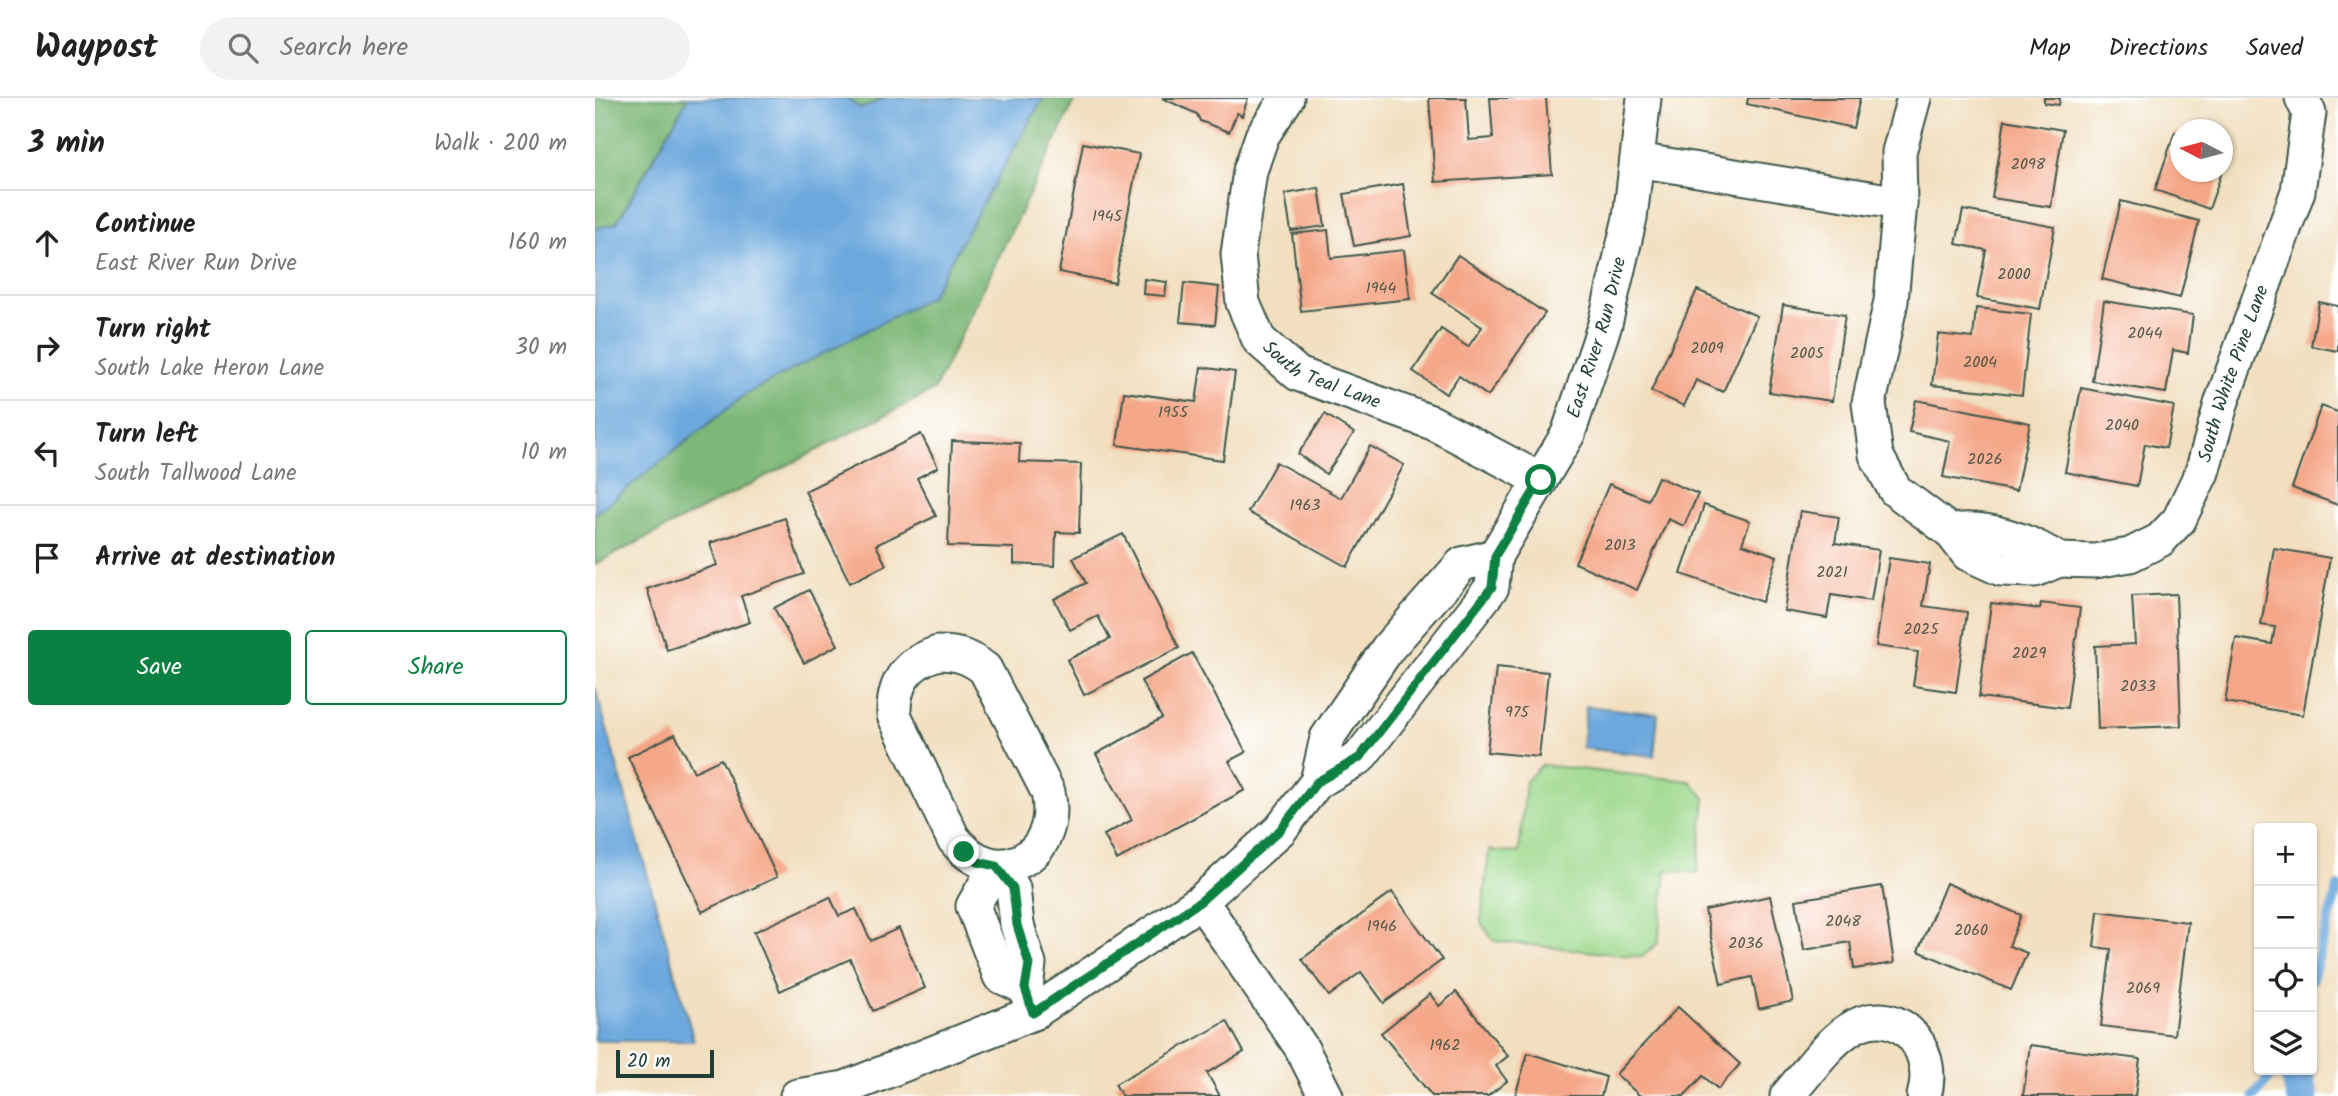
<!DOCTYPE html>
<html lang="en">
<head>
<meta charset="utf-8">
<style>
  body { margin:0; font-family:Kalam,sans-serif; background:#f2f2f2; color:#222 }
  .controls { position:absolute; right:21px; bottom:21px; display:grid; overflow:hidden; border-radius:7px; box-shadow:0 2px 5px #0004 }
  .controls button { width:63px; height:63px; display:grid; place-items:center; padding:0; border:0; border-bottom:2px solid #e0e0e0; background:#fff; color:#222; font:35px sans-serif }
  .compass { position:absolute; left:1575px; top:21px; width:63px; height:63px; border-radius:50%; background:#fff; box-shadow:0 2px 5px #0004; rotate:276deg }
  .scale { position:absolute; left:21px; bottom:18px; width:98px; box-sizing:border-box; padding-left:7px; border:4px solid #1f3d34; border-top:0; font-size:19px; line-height:24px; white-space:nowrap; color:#1f3d34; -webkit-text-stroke:5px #fff; paint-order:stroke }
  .stop { position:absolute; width:21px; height:21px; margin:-16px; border:5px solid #0b8043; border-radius:50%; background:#fff }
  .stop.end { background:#0b8043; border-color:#fff; box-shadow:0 2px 7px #0008 }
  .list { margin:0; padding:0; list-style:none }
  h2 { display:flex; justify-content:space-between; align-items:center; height:91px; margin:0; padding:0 28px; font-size:30px }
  h2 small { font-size:23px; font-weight:400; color:#767676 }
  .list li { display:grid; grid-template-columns:46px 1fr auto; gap:21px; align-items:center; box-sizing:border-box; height:105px; padding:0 28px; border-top:2px solid #e0e0e0 }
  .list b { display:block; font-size:26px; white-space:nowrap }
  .list p { margin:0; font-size:23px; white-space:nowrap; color:#767676 }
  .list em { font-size:23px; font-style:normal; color:#767676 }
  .actions { display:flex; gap:14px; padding:21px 28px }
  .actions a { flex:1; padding:16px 0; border:2px solid #0b8043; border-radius:7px; text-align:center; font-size:24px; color:#0b8043 }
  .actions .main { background:#0b8043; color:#fff }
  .icon { flex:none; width:38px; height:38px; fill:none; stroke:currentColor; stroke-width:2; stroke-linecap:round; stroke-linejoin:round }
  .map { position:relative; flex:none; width:1743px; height:998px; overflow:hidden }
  header { display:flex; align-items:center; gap:42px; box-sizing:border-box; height:98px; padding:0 35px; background:#fff; border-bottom:2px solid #e0e0e0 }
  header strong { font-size:33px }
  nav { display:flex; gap:38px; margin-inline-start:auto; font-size:24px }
  .search { width:490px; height:63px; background:#f2f2f2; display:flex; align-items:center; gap:18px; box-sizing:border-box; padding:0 24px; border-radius:38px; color:#767676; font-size:26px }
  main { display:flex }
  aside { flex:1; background:#fff }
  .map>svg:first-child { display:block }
  .green { fill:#9dd88c; stroke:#5e8a60; stroke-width:2 }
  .forest { fill:#7eb878; stroke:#4e7a56; stroke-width:2 }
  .water { fill:#6ca8dd; stroke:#467288; stroke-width:2 }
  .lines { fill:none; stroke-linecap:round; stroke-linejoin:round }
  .stream { stroke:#6ca8dd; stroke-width:10 }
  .canal { stroke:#6ca8dd; stroke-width:33 }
  .building { fill:#f5a789 }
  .minor-casing { stroke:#3e5549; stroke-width:37 }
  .minor { stroke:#fff; stroke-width:33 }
  .route { stroke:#0b8043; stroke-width:9 }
  .labels { text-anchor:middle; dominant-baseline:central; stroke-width:7; stroke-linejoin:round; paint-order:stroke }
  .number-label { font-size:16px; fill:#545849 }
  .street-label { font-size:19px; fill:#1f3d34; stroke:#fff }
</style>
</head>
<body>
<header>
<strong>Waypost</strong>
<div class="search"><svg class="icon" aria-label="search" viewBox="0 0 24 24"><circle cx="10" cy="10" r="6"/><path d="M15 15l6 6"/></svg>Search here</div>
<nav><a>Map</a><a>Directions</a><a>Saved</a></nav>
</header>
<main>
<aside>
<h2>3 min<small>Walk · 200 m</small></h2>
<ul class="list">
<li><svg class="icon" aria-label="ahead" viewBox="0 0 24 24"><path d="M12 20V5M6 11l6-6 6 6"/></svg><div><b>Continue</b><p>East River Run Drive</p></div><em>160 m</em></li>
<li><svg class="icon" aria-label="right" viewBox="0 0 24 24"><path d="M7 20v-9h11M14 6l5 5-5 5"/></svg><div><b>Turn right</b><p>South Lake Heron Lane</p></div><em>30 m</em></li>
<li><svg class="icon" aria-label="left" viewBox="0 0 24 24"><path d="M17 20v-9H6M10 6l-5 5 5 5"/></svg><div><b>Turn left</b><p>South Tallwood Lane</p></div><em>10 m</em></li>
<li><svg class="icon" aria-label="arrive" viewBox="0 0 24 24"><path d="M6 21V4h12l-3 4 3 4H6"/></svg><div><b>Arrive at destination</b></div></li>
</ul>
<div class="actions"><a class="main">Save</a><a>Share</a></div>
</aside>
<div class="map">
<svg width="1743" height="998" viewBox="0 0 1743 998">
  <rect width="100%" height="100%" fill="#fff"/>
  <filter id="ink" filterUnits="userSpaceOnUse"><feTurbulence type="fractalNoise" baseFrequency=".0143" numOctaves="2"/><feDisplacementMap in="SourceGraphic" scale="14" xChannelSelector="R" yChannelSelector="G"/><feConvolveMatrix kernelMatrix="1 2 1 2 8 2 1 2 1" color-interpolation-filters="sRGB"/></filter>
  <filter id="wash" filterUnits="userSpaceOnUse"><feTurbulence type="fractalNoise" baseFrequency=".00686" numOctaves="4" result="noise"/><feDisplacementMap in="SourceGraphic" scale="28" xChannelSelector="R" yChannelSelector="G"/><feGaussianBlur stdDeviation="1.57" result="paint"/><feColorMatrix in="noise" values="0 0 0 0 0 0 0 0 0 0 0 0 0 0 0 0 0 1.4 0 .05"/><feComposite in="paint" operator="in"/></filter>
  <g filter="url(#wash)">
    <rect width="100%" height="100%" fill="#f1dfc0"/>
    <path class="green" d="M947,667L1095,683L1110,700L1102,775L1071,772L1063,845L1047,859L899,843L886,825L894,752L924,755L931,683Z"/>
    <g class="forest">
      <path d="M0,0H93L21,125L0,131Z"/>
      <path d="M252,0H290L266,11Z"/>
      <path d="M448,0H481L339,292L0,466V416L151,296L335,199Z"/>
    </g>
    <g class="water">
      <path d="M93,0H252L266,11L290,0H448L335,199L151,296L0,416V131L22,125Z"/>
      <path d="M0,589L99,943H0Z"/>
      <path d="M991,608L1063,616L1059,658L987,650Z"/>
    </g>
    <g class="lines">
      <g class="stream">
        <path d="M1717,881L1743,789"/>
        <path d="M1659,998L1680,972"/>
      </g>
      <path class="canal" d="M1701,972L1707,998"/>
    </g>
    <g id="blocks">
      <g class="building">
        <path d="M567,0H653L647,18L642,15L634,34L605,23L602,16Z"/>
        <path d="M834,0H871L874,42L898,40L895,0H951L957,76L840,84Z"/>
        <path d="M1153,0H1265L1258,30L1152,6Z"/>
        <path d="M1449,0H1465L1464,7L1449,5Z"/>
        <path d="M1410,22L1468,32L1456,109L1397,100Z"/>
        <path d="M1580,34L1586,36V74H1627L1614,111L1560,92Z"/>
        <path d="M488,45L544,56L520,185L464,174Z"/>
        <path d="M1628,50L1634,53L1628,72Z"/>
        <path d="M808,86L816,138L759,148L749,96Z"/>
        <path d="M724,90L730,128L696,133L690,96Z"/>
        <path d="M1526,103L1604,123L1585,200L1507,181Z"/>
        <path d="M1368,112L1460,129L1445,211L1382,200L1391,152L1361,146Z"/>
        <path d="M733,132L736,160L809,152L815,201L706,213L697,136Z"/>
        <path d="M863,157L950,215L893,298L864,278L851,296L818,273L846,231L873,249L887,229L837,195Z"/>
        <path d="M549,181L572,184L570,198L548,196Z"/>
        <path d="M589,185L624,189L620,227L585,224Z"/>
        <path d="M1102,192L1162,218L1128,294L1101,282L1089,308L1056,293Z"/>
        <path d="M1509,203L1598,217L1593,255L1578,252L1571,295L1497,283Z"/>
        <path d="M1724,204L1743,208V253L1716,248Z"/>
        <path d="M1188,207L1250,217L1237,303L1174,294Z"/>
        <path d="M1381,210L1436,216L1427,297L1337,287L1343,236L1378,240Z"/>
        <path d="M606,269L640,274L628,362L522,347L529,294L601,304Z"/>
        <path d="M1486,290L1579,308L1571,350L1550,346L1542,388L1470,374Z"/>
        <path d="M1321,302L1435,325L1421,393L1348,379L1355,343L1314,334Z"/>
        <path d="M1726,308L1743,314V407L1697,390Z"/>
        <path d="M730,316L759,335L731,376L703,356Z"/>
        <path d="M326,336L343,369L322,380L341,418L281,447L291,467L255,485L210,393Z"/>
        <path d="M357,343L425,345L424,364L486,366L484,435L461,434L460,468L419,466V450L353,448Z"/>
        <path d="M775,348L809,367L752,469L653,414L681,364L746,400Z"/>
        <path d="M1063,379L1103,396L1089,428L1073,421L1042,492L980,465L1014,386L1053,402Z"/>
        <path d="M1109,407L1155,423L1147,446L1182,458L1167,504L1086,476Z"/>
        <path d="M1205,413L1244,419L1240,445L1284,452L1276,503L1236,497L1232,520L1189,513Z"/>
        <path d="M190,420L209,476L146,498L155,524L72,552L52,491L122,467L115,445Z"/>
        <path d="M528,436L584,550L489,597L472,562L515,541L503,518L475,532L459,501L491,485L478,460Z"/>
        <path d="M1679,450L1735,460L1708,617L1630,604L1641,540L1677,546L1680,529L1666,527Z"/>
        <path d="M1294,460L1335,466L1328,508L1372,514L1361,594L1318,588L1323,554L1281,548Z"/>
        <path d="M214,492L243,547L209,565L179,510Z"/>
        <path d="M1581,496L1586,628L1503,631L1500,548L1540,546L1537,498Z"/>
        <path d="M1396,505L1445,511L1446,505L1485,510L1472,610L1384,599Z"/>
        <path d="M597,555L651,654L634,663L650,692L522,762L509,737L537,722L501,656L567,620L546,583Z"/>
        <path d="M901,569L953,574L944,659L892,654Z"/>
        <path d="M80,636L99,674L126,661L182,779L107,814L33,659Z"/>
        <path d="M1351,785L1426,817L1414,848L1432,855L1416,892L1323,853Z"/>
        <path d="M1287,788L1299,865L1259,871L1255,844L1209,852L1201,802Z"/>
        <path d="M797,794L847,862L789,905L766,874L734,898L707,861Z"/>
        <path d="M1175,798L1198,903L1164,911L1157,879L1126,886L1110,812Z"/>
        <path d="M235,799L244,818L261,811L276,843L304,830L330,890L278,913L255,861L185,893L159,834Z"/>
        <path d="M1503,813L1593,824L1579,937L1506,928L1516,851L1499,849Z"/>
        <path d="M861,894L913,958L901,968L912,983L893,998H837L786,935L835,896L844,908Z"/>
        <path d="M1083,909L1145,966L1123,991L1108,978L1089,998H1045L1021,976Z"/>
        <path d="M632,923L649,954L612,975L625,998H527L520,986Z"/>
        <path d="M1435,947L1545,961L1540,998H1428Z"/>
        <path d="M933,955L1011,979L1006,998H920Z"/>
      </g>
    </g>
  </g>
  <g filter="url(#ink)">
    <use href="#blocks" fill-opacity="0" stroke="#3e5549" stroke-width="2"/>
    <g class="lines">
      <defs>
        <g id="minor">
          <path id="s1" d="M692,0L667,38L655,73L643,156L648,205L664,242L703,276L838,325L946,382"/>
          <path d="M1319,0L1304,54L1305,105L1296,203L1274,305L1281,357L1300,392L1355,433L1373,456L1406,471L1440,472L1464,462C1433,442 1392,427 1355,433"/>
          <path d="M1042,62L1305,105"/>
          <path id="s2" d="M900,458L973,336L1010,226L1035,120L1049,0"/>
          <path id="s3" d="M1464,462L1500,463L1535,457L1565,442L1584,422L1607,374L1627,303L1703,93L1714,15L1707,0"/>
          <path d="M343,555C363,555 375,559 390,571L453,694C467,760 400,795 358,740L299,617C298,584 312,565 343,555Z"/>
          <path d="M606,803L706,949L731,998"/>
          <path d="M431,890L405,878L378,808L401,768L418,790L422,827L434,866L431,890L438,915"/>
          <path d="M202,998L250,990L438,915L606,803L685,732L722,684L764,660L897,489L900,458L867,466L793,550L732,640L722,684"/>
          <path d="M1192,998C1211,977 1229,949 1252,933C1298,900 1344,947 1329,998"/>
        </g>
      </defs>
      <use href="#minor" class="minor-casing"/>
      <use href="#minor" class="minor"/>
    </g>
  </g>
  <g class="lines" filter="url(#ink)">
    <path class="route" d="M369,754L383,764L401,768L418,790L422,827L434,866L430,890L438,915L606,803L685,732L722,684L764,660L897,489L900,458L946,382"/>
  </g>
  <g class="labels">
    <g class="number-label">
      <text x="1433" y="66">2098</text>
      <text x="512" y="118">1945</text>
      <text x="1419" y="176">2000</text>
      <text x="786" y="190">1944</text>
      <text x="1550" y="235">2044</text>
      <text x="1112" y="250">2009</text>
      <text x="1212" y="255">2005</text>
      <text x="1385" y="264">2004</text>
      <text x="578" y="314">1955</text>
      <text x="1527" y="327">2040</text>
      <text x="1390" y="361">2026</text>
      <text x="710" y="407">1963</text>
      <text x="1025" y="447">2013</text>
      <text x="1237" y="474">2021</text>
      <text x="1326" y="531">2025</text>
      <text x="1434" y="555">2029</text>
      <text x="1543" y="588">2033</text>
      <text x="922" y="614">975</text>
      <text x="1248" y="823">2048</text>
      <text x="787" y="828">1946</text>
      <text x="1376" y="832">2060</text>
      <text x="1151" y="845">2036</text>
      <text x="1548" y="890">2069</text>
      <text x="850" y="947">1962</text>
    </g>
    <g class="street-label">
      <text stroke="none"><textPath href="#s2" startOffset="243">East River Run Drive</textPath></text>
      <text stroke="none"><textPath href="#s1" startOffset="329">South Teal Lane</textPath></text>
      <text stroke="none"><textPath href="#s3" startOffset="289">South White Pine Lane</textPath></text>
    </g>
  </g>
</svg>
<div class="controls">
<button>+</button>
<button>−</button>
<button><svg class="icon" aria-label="locate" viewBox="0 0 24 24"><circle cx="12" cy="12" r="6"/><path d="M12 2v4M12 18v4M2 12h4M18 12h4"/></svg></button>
<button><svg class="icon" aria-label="layers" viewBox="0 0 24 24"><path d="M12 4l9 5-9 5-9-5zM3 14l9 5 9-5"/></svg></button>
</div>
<svg class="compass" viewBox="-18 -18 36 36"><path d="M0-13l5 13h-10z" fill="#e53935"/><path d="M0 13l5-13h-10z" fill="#767676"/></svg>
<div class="scale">20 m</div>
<div class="stop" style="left:946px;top:382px"></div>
<div class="stop end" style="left:369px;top:754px"></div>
</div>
</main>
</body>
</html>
